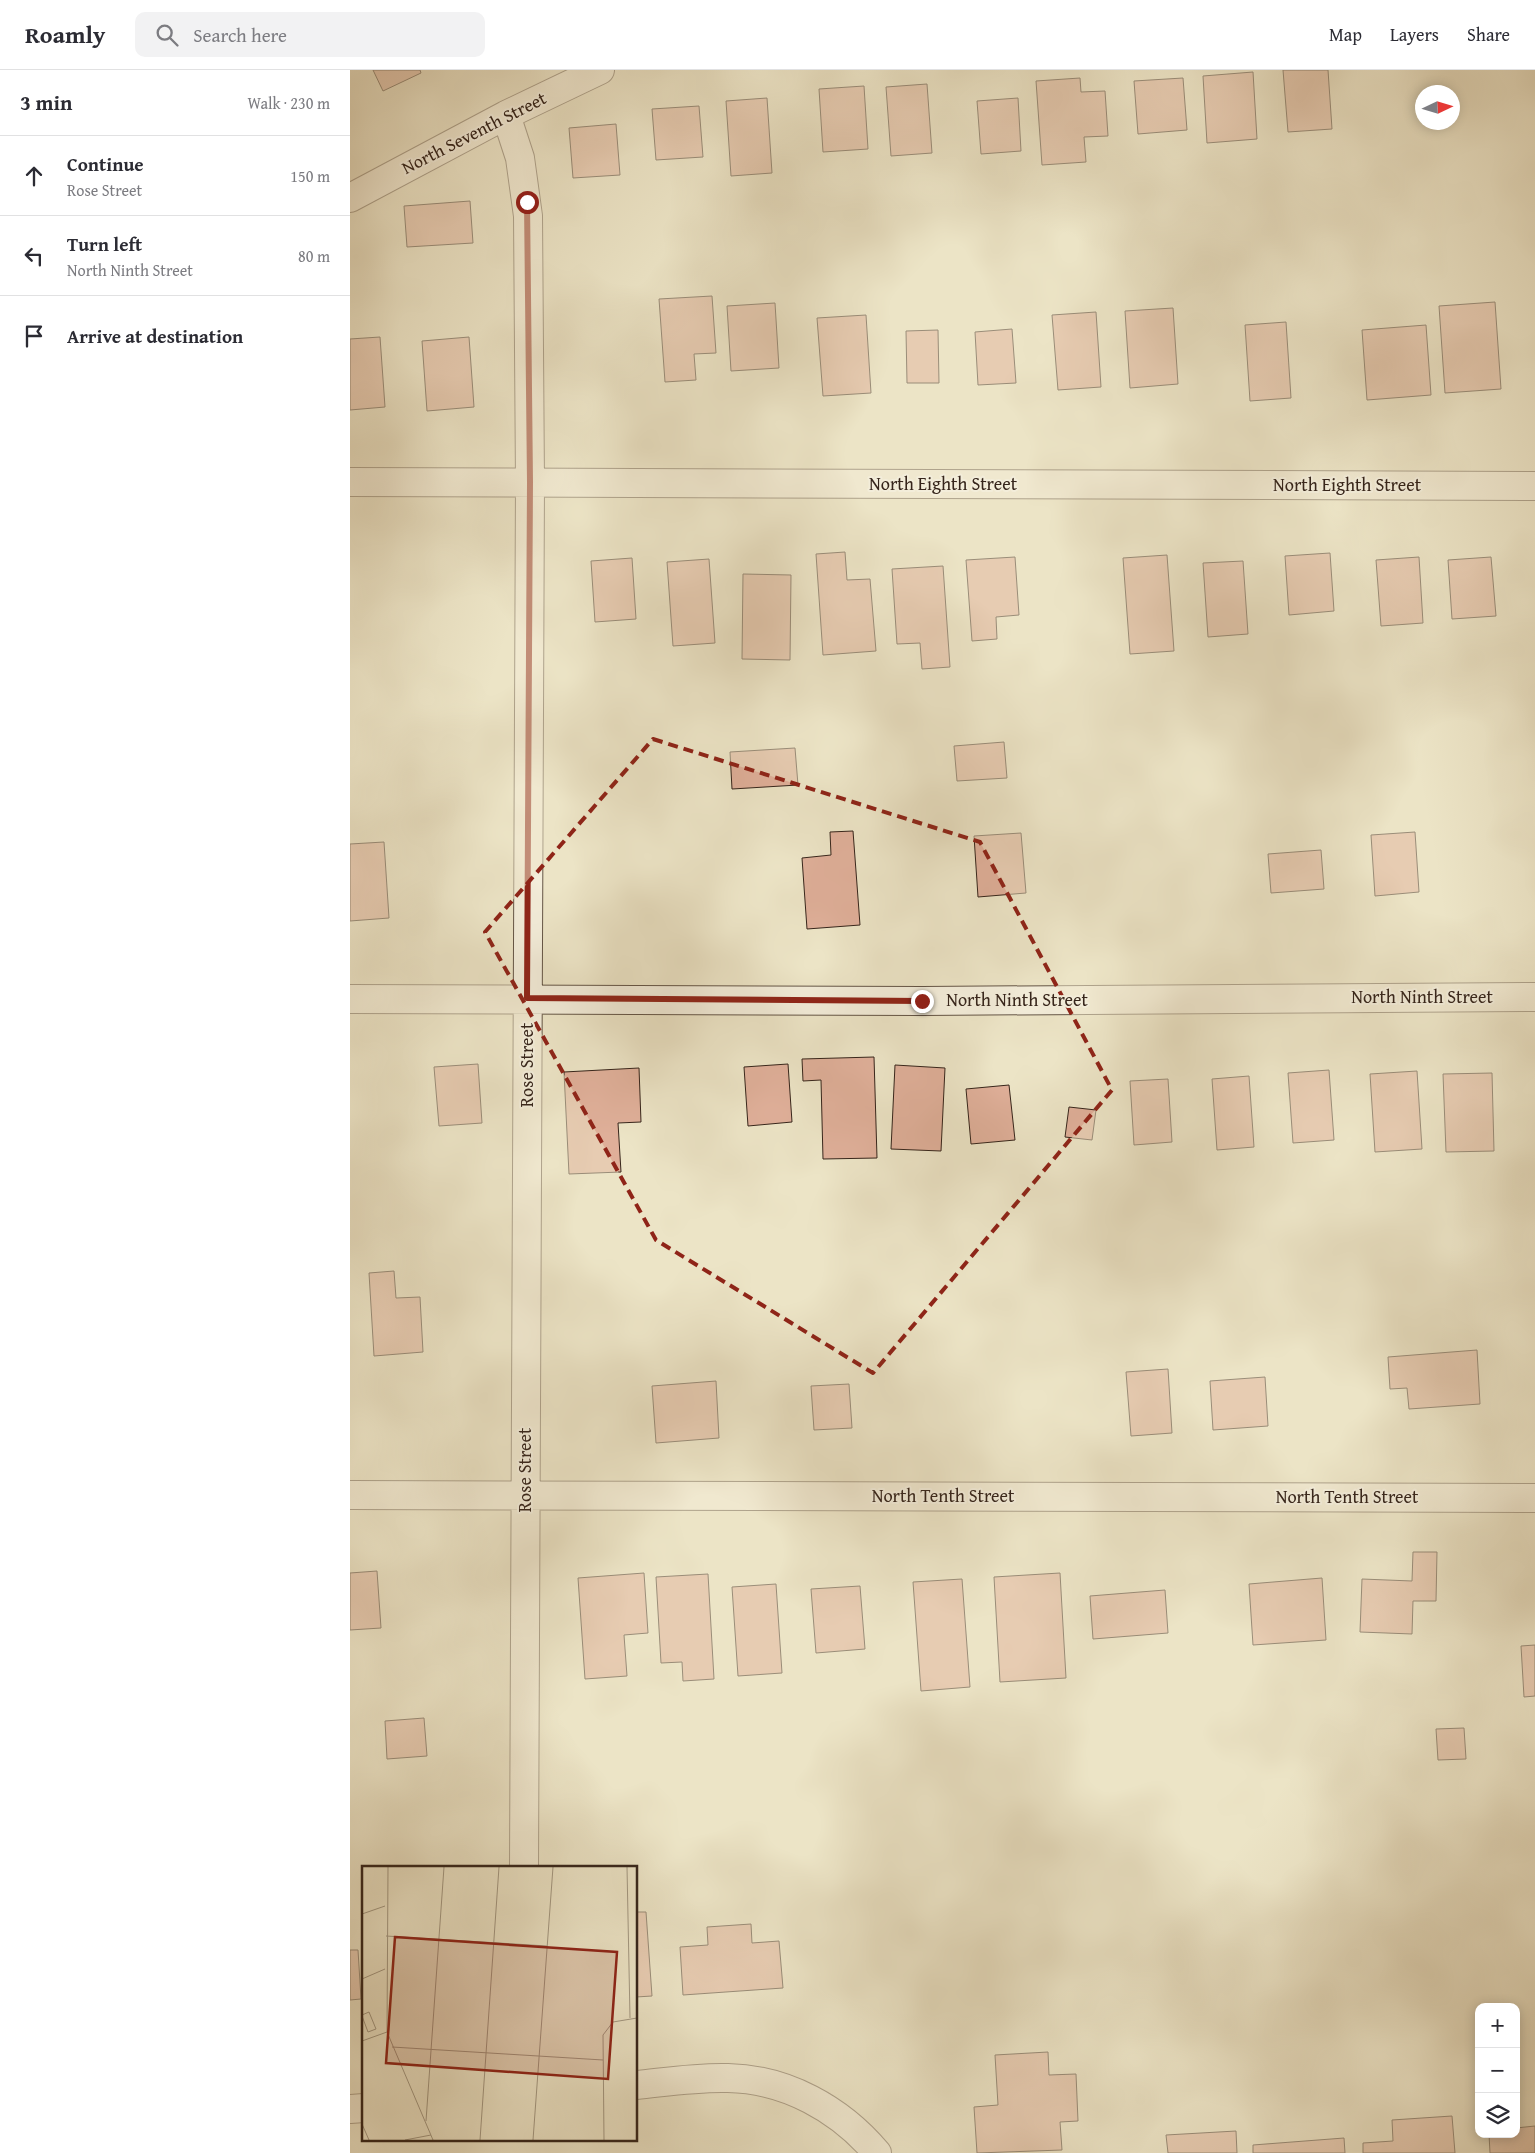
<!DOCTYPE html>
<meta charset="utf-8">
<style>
:root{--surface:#fff;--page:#f2f2f3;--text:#2b2b33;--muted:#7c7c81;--line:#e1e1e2}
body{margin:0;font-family:"Gentium Book Plus",serif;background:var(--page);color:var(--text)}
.controls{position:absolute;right:15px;bottom:15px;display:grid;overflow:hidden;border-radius:10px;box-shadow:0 2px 12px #0003}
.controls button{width:45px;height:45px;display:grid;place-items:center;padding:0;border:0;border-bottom:1px solid var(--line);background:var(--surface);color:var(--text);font:25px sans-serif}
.compass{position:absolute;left:1065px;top:15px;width:45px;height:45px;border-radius:50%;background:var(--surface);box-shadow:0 2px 12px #0003;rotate:86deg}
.stop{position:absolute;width:15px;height:15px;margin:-11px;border:4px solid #8f2418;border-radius:50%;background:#fff}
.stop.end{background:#8f2418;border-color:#fff;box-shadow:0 1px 5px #0008}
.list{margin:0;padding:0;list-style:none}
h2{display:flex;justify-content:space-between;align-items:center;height:65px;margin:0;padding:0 20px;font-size:21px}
h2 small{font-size:16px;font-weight:400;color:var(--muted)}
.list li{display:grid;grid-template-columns:32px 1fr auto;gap:15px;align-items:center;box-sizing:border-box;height:80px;padding:0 20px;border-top:1px solid var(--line)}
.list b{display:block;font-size:19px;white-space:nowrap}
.list p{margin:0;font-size:16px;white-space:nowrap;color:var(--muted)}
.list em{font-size:16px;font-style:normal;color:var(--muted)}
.icon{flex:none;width:28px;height:28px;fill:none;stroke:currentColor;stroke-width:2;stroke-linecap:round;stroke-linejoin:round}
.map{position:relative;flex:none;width:1185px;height:2083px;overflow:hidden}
header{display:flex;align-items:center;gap:30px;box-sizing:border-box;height:70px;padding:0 25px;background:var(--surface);border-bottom:1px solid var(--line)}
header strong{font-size:24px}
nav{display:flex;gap:28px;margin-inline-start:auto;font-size:18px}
.search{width:350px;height:45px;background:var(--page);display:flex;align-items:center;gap:12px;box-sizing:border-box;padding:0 18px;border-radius:10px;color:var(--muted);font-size:19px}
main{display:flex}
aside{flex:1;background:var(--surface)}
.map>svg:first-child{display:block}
.building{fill:#dfaf99;stroke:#36251b}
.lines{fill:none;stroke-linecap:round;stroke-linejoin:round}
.street-casing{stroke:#645546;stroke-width:30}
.street{stroke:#f3edda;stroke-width:28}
.route{stroke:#8f2418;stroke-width:6}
.marked{fill:none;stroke:#8f2418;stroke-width:4;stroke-dasharray:10 6;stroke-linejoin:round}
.labels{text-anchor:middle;stroke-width:4;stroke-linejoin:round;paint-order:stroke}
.street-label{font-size:18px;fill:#36251b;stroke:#f3edda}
.inset-road{fill:none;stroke:#a39882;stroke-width:1}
.view{fill:#8f2418;fill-opacity:0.15;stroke:#8f2418;stroke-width:2.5}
.inset-edge{fill:none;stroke:#36251b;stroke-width:2.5}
</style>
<header>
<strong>Roamly</strong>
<div class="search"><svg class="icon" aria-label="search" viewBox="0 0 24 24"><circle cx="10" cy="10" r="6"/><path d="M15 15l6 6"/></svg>Search here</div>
<nav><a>Map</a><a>Layers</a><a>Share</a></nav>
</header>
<main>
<aside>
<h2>3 min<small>Walk · 230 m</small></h2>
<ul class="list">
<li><svg class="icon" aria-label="ahead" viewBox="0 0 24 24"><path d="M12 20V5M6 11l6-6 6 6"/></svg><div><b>Continue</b><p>Rose Street</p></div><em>150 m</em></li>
<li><svg class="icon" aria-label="left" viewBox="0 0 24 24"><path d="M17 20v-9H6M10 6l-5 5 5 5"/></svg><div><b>Turn left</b><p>North Ninth Street</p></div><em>80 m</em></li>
<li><svg class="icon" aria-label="arrive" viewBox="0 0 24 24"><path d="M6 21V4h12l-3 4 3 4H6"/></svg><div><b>Arrive at destination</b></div></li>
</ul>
</aside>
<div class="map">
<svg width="1185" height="2083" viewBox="0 0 1185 2083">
<rect width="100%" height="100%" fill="#ece4c6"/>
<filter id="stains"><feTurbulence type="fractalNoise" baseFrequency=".004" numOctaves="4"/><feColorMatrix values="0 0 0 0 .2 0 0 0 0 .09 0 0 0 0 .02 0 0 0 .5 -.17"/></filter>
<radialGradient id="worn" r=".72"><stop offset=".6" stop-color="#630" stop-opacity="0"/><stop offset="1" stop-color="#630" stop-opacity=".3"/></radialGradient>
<path class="building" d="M23,0H70L71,3L33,21Z
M933,0H978L982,59L938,62Z
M903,2L907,69L857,73L853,6Z
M730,8L731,22L755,21L758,66L734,67L736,92L692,95L686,11Z
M833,8L837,60L788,64L784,11Z
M577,14L582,83L541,86L536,17Z
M514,16L518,79L473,82L469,19Z
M417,28L422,103L381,106L376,31Z
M668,28L671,81L631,84L627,31Z
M349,36L353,87L306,90L302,39Z
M266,54L270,105L223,108L219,58Z
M120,131L123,173L57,177L54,136Z
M362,226L366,283L344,284L346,310L315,312L309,229Z
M1145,232L1151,319L1095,323L1089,236Z
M425,233L429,298L381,301L377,236Z
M823,238L828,314L780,318L775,241Z
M746,242L751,317L708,320L702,245Z
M516,245L521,323L473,326L467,248Z
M936,252L941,328L900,331L895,255Z
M1076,255L1081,325L1017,330L1012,260Z
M662,259L666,313L628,315L625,262Z
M588,260L589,313H557L556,261Z
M30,267L35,337L0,340V269Z
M119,267L124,337L77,341L72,271Z
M495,482L497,510L520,509L526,581L473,585L466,484Z
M980,483L984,541L939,545L935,486Z
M817,485L824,581L780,584L773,488Z
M665,487L669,545L646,547L647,569L622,571L616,490Z
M1069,487L1073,553L1031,556L1026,490Z
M1141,487L1146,546L1102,549L1098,490Z
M282,488L286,549L245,552L241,491Z
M359,489L365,573L323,576L317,492Z
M893,491L898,564L858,567L853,493Z
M593,496L600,597L572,599L570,573L547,574L542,499Z
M393,504L441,505L440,590L392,589Z
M654,672L657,708L607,711L604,676Z
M445,678L448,715L382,719L380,682Z
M503,761L510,855L457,859L452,788L481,785L480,762Z
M1065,762L1069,822L1025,826L1021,765Z
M671,763L676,823L628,827L624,766Z
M34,772L39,848L0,851V774Z
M971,780L974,819L921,823L918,784Z
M524,987L527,1088L473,1089L471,1010L453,1011L452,989Z
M128,994L132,1053L89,1056L84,997Z
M438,994L442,1052L398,1056L394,997Z
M545,995L595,998L591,1081L541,1079Z
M289,998L291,1052L268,1053L271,1102L219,1104L214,1002Z
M979,1000L984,1070L943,1073L938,1003Z
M1067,1001L1072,1079L1025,1082L1020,1004Z
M1142,1003L1144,1081L1096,1082L1093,1004Z
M899,1006L904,1077L867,1080L862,1009Z
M818,1009L822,1072L784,1075L780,1011Z
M659,1015L665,1070L621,1074L616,1019Z
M719,1037L746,1040L742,1070L715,1067Z
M44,1201L46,1228L70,1227L73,1282L24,1286L19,1203Z
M1127,1280L1130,1334L1059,1339L1057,1318L1040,1319L1038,1287Z
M818,1299L822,1363L781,1366L776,1302Z
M915,1307L918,1356L863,1360L860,1311Z
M366,1311L369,1368L306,1373L302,1316Z
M499,1314L502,1358L464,1360L461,1316Z
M1063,1482H1087L1086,1531H1063L1062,1564L1010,1562L1012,1509L1062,1511Z
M27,1501L31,1558L0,1560V1503Z
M294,1503L298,1563L274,1565L277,1606L235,1609L228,1508Z
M710,1503L716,1608L650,1612L644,1507Z
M358,1504L364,1609L333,1611L332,1592L311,1593L306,1507Z
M972,1508L976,1570L903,1575L899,1514Z
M612,1509L620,1617L571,1621L563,1512Z
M426,1514L432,1603L388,1606L382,1517Z
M510,1516L515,1579L466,1583L461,1519Z
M815,1520L818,1563L743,1569L740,1526Z
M1185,1575V1626L1174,1627L1171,1576Z
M74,1648L77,1686L37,1689L35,1651Z
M1114,1658L1116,1689L1088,1690L1086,1659Z
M286,1842H296L302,1926L286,1927Z
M401,1854L402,1873L429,1871L433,1918L333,1925L330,1877L358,1875L357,1857Z
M0,1880H8L11,1929L0,1930Z
M698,1982L699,2005L726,2004L728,2051L710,2052L712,2080L627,2083L624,2037L648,2035L645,1985Z
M1102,2046L1105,2083H1013V2073L1043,2071L1042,2050Z
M1185,2056V2083H1140L1139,2064H1166V2058Z
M886,2061L887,2083H818L816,2065Z
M994,2068L995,2083H903V2075Z"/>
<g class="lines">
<defs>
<path id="street" d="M156,45L170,88L178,146L180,412L174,1797
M0,128L156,45L250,0
M0,412L1185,416
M0,929L572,931L1185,927
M0,1425L1185,1428
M286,2015C316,2012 347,2007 378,2008C436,2009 490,2039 527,2083
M0,2039L14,2038"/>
</defs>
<use href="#street" class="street-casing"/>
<use href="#street" class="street"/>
</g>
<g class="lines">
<path class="route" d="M177,132L180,412L177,928L572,931"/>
</g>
<path d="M0 0H1185V2083H0ZM303,669L630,772L762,1020L523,1303L306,1170L135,862Z" fill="#ece4c6" fill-opacity=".55" fill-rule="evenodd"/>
<path class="marked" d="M303,669L630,772L762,1020L523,1303L306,1170L135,862Z"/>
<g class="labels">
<g class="street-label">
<text transform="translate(124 63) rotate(-27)" y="6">North Seventh Street</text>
<text x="593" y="420">North Eighth Street</text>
<text x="997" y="421">North Eighth Street</text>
<text x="1072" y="933">North Ninth Street</text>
<text x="667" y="936">North Ninth Street</text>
<text transform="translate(177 995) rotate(-90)" y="6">Rose Street</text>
<text transform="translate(175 1400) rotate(-90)" y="6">Rose Street</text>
<text x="593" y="1432">North Tenth Street</text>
<text x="997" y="1433">North Tenth Street</text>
</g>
</g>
<g transform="translate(12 1796)">
<rect width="275" height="275" fill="#ece4c6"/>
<path class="inset-road" d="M26,1L25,166L71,274M265,1L268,152M0,48L23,40M24,70L185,80M0,113L23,103M0,149L7,146L14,163L6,166L0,150M0,175L25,166M30,181L241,194M64,255L82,1M0,258L7,274M43,274L69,269M118,274L137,1M171,274L191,1M242,274L241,169L251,156L275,152"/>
<path class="view" d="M33,71L255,86L246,213L24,197Z"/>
<rect width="275" height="275" class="inset-edge"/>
</g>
<rect width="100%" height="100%" filter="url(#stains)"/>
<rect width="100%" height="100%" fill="url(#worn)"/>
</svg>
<div class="controls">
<button>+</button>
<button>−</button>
<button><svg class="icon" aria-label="layers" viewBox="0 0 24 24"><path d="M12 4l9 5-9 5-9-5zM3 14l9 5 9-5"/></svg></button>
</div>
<svg class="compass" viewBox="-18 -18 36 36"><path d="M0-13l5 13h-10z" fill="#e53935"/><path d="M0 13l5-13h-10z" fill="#7c7c81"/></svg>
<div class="stop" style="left:177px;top:132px"></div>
<div class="stop end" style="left:572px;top:931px"></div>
</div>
</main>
